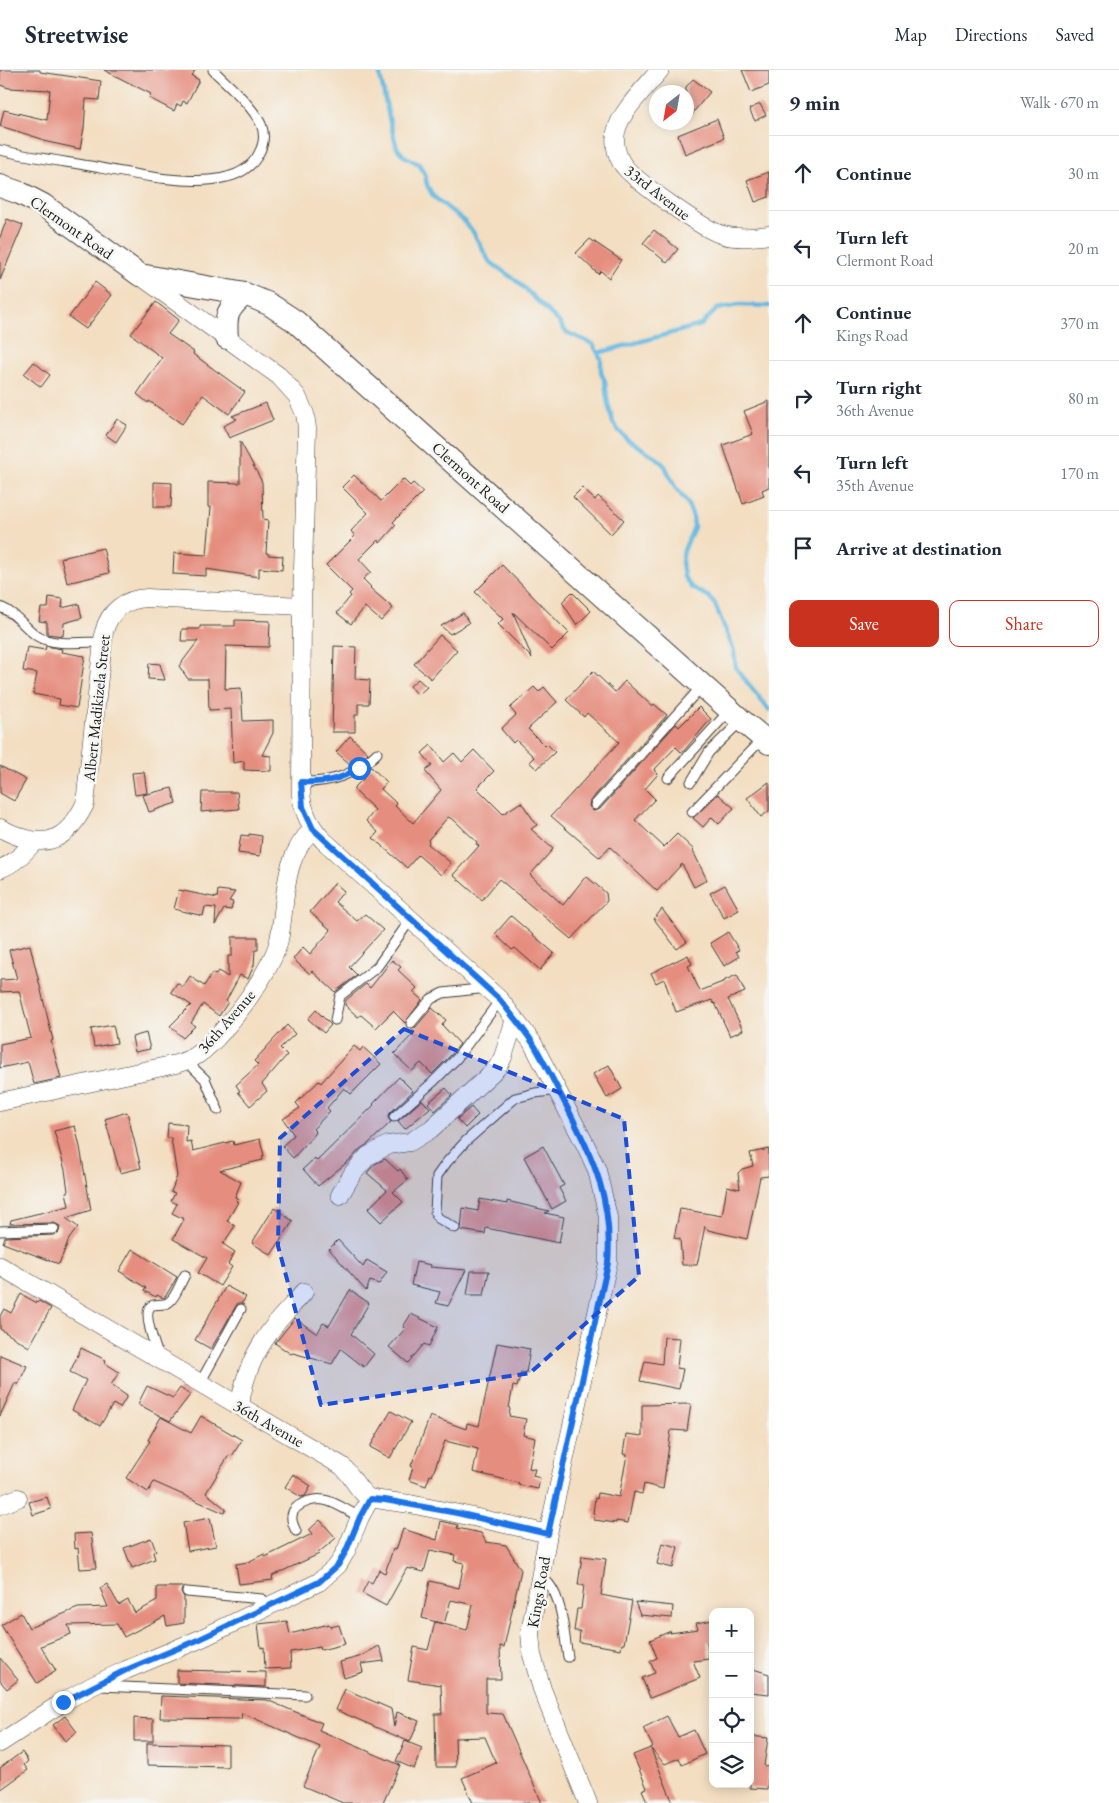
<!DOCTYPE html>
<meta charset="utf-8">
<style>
:root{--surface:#fff;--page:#f2f2f3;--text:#1f2937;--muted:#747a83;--line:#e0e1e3;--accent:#c8321e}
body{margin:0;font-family:"EB Garamond",serif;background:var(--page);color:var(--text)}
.controls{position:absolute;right:15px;bottom:15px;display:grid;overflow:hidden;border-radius:10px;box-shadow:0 2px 12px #0003}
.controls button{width:45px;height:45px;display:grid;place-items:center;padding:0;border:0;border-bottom:1px solid var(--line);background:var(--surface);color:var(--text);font:25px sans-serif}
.compass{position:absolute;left:649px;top:15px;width:45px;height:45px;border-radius:50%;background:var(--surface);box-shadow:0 2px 12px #0003;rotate:211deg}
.stop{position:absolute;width:15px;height:15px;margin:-11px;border:4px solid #1a73e8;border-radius:50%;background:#fff}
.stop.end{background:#1a73e8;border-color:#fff;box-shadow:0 1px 5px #0008}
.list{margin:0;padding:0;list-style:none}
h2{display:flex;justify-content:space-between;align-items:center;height:65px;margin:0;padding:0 20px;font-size:21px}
h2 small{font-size:16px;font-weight:400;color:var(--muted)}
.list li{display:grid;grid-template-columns:32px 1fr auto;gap:15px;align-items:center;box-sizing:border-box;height:75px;padding:0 20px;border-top:1px solid var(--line)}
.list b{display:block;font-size:19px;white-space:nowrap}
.list p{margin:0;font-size:16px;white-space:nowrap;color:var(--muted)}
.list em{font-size:16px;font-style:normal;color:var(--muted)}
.actions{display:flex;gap:10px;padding:15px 20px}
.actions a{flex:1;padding:11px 0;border:1px solid var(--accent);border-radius:10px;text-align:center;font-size:18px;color:var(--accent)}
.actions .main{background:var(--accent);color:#fff}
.icon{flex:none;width:28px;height:28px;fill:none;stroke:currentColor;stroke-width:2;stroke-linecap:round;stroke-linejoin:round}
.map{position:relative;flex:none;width:769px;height:1733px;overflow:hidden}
header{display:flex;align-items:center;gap:30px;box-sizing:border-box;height:70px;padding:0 25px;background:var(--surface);border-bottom:1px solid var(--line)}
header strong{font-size:24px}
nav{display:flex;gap:28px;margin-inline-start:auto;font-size:18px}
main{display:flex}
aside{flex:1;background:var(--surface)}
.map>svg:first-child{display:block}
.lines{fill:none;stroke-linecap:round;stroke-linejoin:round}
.stream{stroke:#62b8df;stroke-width:4.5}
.building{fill:#e58e7f}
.service-casing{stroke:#3c3935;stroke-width:11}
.minor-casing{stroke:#3c3935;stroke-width:19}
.tertiary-casing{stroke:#3c3935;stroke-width:24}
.service{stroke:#fff;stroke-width:9}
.minor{stroke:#fff;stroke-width:18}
.tertiary{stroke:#fff;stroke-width:22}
.route{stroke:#1a73e8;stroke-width:6}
.marked{fill:#1d4ed8;fill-opacity:0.2;stroke:#1d4ed8;stroke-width:4;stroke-dasharray:10 6;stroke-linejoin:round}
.labels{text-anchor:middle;stroke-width:5;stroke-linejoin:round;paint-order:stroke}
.street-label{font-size:16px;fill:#1c1c1c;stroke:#f6f6f2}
</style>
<header>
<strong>Streetwise</strong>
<nav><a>Map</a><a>Directions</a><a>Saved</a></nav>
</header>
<main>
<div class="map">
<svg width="769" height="1733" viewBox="0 0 769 1733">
<rect width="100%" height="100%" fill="#f6f6f2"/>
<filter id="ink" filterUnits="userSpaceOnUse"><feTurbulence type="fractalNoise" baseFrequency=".02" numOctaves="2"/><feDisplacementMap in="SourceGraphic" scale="10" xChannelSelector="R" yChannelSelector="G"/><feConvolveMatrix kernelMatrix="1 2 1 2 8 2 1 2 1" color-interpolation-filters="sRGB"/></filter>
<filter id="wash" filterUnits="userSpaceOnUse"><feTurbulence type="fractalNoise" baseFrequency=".0096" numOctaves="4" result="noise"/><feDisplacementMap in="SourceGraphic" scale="20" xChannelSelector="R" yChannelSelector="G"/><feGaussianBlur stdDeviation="1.12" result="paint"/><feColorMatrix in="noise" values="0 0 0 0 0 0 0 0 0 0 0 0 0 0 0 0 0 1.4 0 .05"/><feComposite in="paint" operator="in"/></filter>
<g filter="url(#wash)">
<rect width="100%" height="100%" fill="#f3dec1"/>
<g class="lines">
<path class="stream" d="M379,0L389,48L397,78L404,86L419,94L425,104L427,115L433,126L464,151L473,162L489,191L518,212L559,252L566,262L593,274L601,289V303L605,311L607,329L613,353L619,361L627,369L657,388L665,396L675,417L687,432L693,447L694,457L684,480L682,492L684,507L691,517L709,527L714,532L734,581L736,598L769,640
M598,283L701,255L717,239L739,235L769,236"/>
</g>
<g id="blocks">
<path class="building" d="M0,0H40V2L101,11L99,30L86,29L84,58L80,79L43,71L42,69L0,56L4,40L47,50L50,20L9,18L0,15Z
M104,0H195L192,6L199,10L187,33L183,31L181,36L177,34L174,41L149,28L151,24Z
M742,0H769V15L751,22Z
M693,9L710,22L686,51V17Z
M760,34L766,45L755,51L749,39Z
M717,49L724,68L685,84L678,65Z
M769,102V127L755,132L747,110Z
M7,149L23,155L0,210V167Z
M654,160L678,179L667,193L643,173Z
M590,169L621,190L609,208L601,201L598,204L576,183Z
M95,212L112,225L86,259L69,247Z
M156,232L179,250L168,264L194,282L193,284L245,322L229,344L203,325L182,354L149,331L148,333L137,324L162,288L131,264Z
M34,292L50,305L41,317L24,304Z
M769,331V417L762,420L764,426L743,434L723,375L753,364L744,341Z
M266,333L273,350L229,368L223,356L237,349L232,346Z
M117,349L127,355L116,372L106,365Z
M240,371L262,412L263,449L268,450L266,483H268V485L283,486L282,500L259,498V507L206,499V506L173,504L174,483L207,485L211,437H208V412L240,413Z
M354,405L381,431L403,409L410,416L413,413L423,422L393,452L396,455L380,473L378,470L359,489L371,502L363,509L371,517L370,518L393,538L381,551L365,537L351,554L337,543L351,526L349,524L352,521L326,495L355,466L351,461L368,443L342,417Z
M154,412L172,413L171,437H154Z
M582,418L595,430L598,426L624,450L611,464L573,427Z
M103,478L109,503L67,513L61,488Z
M502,495L569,563L552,580L513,542L532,588L498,554L503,549L475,522Z
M572,522L591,541L577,555L562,532Z
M49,527L63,529L62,538L79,534L82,548L64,553L63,566L47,564V552L39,551L41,538H48Z
M463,543L469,553L450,564L441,556Z
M235,550L270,551L269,577L226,576L225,619L241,618L243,651L273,650V663L262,685L271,686V701L244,700V691L233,693L231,639L209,640L208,609H188L179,596L198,571H181L182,559H200V556H235Z
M440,565L457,580L431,609L414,594Z
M46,576L62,579L61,582L85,586L77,638L59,635L60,629L33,624L37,603L23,601L27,577L45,580Z
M334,576L356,577L355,609L370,610L369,634H358V645H355V662H332Z
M149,593L160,594L165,610L148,609Z
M593,601L615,622L625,611L652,636L654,634L667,645L590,731L589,736L593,741L600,739L676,654L679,657L699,637L711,649L682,683L676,677L654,700L658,704L645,719L655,729L635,750L664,777L677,764L694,780L693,781L707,810L694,817L682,794L657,821L610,777L600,788L551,746L619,672L587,643L584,647L566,630Z
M418,609L427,617L418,625L410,616Z
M534,617L539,622L544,617L557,632L528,659L545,676L547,674L555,682L537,699L529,692L534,687L516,670L513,673L501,659L516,645L510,638Z
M350,666L368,683L351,695L336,682Z
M431,675L444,692L454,683L462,692L474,680L494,701L477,718L503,744L521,732L537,755L531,759L553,779L530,805L563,835L586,806L606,823L607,831L571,869L499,809L482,830L453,805L479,776L476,774L477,772L454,750L448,747L428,770L429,772L428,774L451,793L441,805L418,785L407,798L373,768L378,762L366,751L375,740L353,719L364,708L360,704L371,697L387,712L381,719L397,734L395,736L413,753L441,720L425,701L432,696L422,683Z
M0,696L26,710L14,731L0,723Z
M144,702L147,723L135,725L132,703Z
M769,712V741L761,747L747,728Z
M172,718L176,733L149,742L143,725Z
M202,722H237L239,739L201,742Z
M718,724L734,738L719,754L712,747L703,757L693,748Z
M249,764L262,766L260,786L238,783L241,765L249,766Z
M335,813L344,821L335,832L357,851L365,844L383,860L349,897L357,905L335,922L312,901L310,904L293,889L303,877L310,884L331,860L310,842Z
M725,815L739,840L724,848L710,823Z
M179,820L217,828L218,820L235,822L229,831L233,832L231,840L224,839L215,855L216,838L205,837L203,846L174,839Z
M662,839L687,872L677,879L654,849Z
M511,846L554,883L540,900L515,878L512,880L495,864Z
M728,862L739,880L736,881L739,887L724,896L710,873Z
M232,867H258V880H255L254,895L248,909L240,905L226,931L228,932L219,946L203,934L191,953L195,956L183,968L170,956L191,935L171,922L177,913L183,917L190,906L204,916L212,903L215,905L218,901L228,907V886H232Z
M30,875L53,970L51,971L61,1008L34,1014L28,992L0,998V974L31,968L19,921L0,922V910L17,909L9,880Z
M688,885L692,894L688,896L700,921L725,911V910L737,905L745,922L728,929L743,960L730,966L715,933L714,934L712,930L676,942L664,909L656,913L651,903Z
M392,890L401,897L398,900L417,918L413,922L422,930L405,953L393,941L376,958L361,945L358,947L345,935L346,930L366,914L370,918Z
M432,938L446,950L442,955L460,974L452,984L432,1004L421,993L412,1001L394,984L415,962L411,959L416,957Z
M316,940L331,955L324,963L308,949Z
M113,955L117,973L94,977L91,959Z
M287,955L295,964L280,978L287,985L262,1014L267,1021L250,1036L238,1022L240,1021L236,1015L258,995L254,991Z
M146,963L150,979L135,982L132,967Z
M354,976L360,981L363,977L381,994L351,1024L344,1018L327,1038L330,1041L313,1059L316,1062L315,1064L293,1088L282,1076L294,1065L283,1049L300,1038L296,1033L319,1011L321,1013Z
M609,995L622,1019L607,1028L593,1004Z
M399,1007L413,1021L390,1043L388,1048L391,1052L368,1074L360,1079L351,1089L318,1116L303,1099L315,1088L317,1091L374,1035L373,1034Z
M446,1018L452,1025L435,1041L428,1033Z
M422,1030L430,1038L405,1059L398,1051Z
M471,1037L478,1045L465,1058L457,1049Z
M127,1042L141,1098L120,1103L105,1049Z
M168,1053L187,1055L186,1072L191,1071L193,1081L233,1071L234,1075L260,1069L264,1086H262L263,1090L220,1100L241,1112L235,1127L238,1129L236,1131L238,1132L227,1151L235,1156L223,1174L235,1182L228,1194L232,1197L220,1216L198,1203L207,1188L173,1169L184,1149L172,1143L177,1134L171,1131L175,1123L171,1122L177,1106L171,1068H167Z
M75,1056L80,1077L91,1140L66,1148L78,1157L69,1169L59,1194L3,1173L5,1167L54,1165L59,1162L60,1156L54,1153L10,1154L11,1150L69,1136L66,1122L68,1121L65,1100L54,1061Z
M543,1076L564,1115L559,1118L566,1131L552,1139L524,1087Z
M769,1079V1106L760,1107L747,1169L708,1160L705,1156L697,1195H682L680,1169L674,1168L680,1139L722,1146L727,1116L740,1119L738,1103L742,1099L753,1096L750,1083Z
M385,1089L398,1101L400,1099L408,1110L393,1122L403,1132L381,1152L368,1139L387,1120L367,1103L375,1094Z
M480,1129L507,1134V1131L549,1141L545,1143L564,1147L559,1173L486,1158L485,1164L461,1160L463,1138L478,1141Z
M274,1138L293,1151L271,1185L252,1173Z
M338,1170L363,1197L367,1190L387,1202L379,1214L370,1211L366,1221L329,1179Z
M132,1179L177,1207L165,1227L163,1228L157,1225L156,1227L144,1221L146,1218L119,1201Z
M416,1192L431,1195L430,1197L466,1200L448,1236L436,1233L440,1222L411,1215Z
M471,1201H489L484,1225H467Z
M226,1216L246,1227L242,1233H238L236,1236L211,1279L195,1270Z
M350,1220L369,1233L351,1264L374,1284L364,1297L341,1279L332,1294L293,1283L291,1284L275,1273L295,1248L317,1264L323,1253L329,1256Z
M21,1224L37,1233L39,1231L51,1238L29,1277L0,1259V1246L4,1239L11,1243Z
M411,1244L438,1257L429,1276L424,1274L408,1293L389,1277L405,1259L403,1257Z
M664,1267L680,1268L677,1298L683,1299L679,1319L640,1311L645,1291L662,1294Z
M497,1273L530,1279L526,1303L521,1302L517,1317L513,1316L509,1338L510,1339L509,1346L526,1349L523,1365L535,1368L529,1398L535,1399L533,1406L540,1408L538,1419L518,1415L519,1413L473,1402L478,1379L445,1371L432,1406L430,1405L426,1416L409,1410L413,1397L411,1396L430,1346L466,1359L467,1353L479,1356Z
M81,1278L106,1290L105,1293L119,1302L111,1315L127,1326L120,1338L113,1334L100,1356L72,1340L86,1310L70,1302Z
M0,1285L27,1296L18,1315L15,1313L0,1346Z
M147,1316L173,1328L180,1318L190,1325L170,1351L138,1334Z
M691,1334L687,1361L671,1360L663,1419L644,1414L642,1424L634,1422L628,1453L616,1451V1453L594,1450L595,1443H593L595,1428L597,1429L598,1423L619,1427L627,1385L623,1384L626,1364L642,1366V1335Z
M391,1341L411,1352L390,1388L370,1377Z
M201,1346L242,1370L232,1386L229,1385L226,1390L206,1423L226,1439L224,1443L154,1412L148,1422L126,1408L150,1371L148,1370L161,1347L191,1363Z
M293,1404L311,1416L305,1426L301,1427L285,1417Z
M47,1427L51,1439L33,1445L29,1432Z
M210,1448L216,1476L188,1481L183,1453Z
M320,1450L336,1468L318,1483L319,1484L272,1506L273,1510L239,1514L236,1494L248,1492L264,1484L265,1487L312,1464L309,1460Z
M441,1451L458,1455L457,1458L481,1463L486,1472L506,1475L521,1500L504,1577L500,1576L501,1609H486V1643L503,1644L542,1733H473L462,1708L496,1693L485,1667L455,1668L456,1697H436L435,1644H442L441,1615L408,1610L414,1577L428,1580L435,1552L467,1560L473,1535L451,1530L444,1554L422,1548L430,1511L459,1518L464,1493L454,1491L455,1485L430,1480L424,1502L407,1498L386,1536L362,1523L368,1511L372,1513L379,1500L385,1503L393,1479L396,1480L403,1459L437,1470Z
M91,1463L96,1498L80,1499L78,1478L75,1479L74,1464Z
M151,1468L156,1481L153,1482L155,1489L132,1498L124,1478Z
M662,1473L678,1477L673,1498L657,1494Z
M582,1486L606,1489L601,1525L632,1531L624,1574H622L621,1579L579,1572L580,1561H574L577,1539H581L584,1515H578Z
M107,1514L119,1535L128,1530L135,1543L157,1531V1517H183L181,1522L184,1527V1553L167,1556L165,1546L124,1567L117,1554L68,1555L71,1564L41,1576L56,1601L37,1613L1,1555L21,1543L29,1558L78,1538L108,1537L100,1518Z
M635,1532L673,1536L672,1548L640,1545Z
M713,1550V1572H707L709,1589L693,1591L700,1608L650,1628L642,1608L655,1603L650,1591L657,1588L650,1570L671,1561L670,1563L698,1559L696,1553Z
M287,1551L290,1564L329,1554L330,1557L339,1555L345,1574L321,1580L320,1577L290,1582L291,1598L265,1599L264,1577L261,1578L258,1554Z
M379,1576L382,1583L384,1591L361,1594L363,1602L344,1608L340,1592L359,1587Z
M0,1588L18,1610L7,1619L0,1611Z
M750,1598L769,1604V1624L750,1622Z
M177,1600L266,1602V1617L177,1613Z
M345,1619L391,1639L394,1657L397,1642L419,1651L410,1672L336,1640Z
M161,1626L267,1630L322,1653L319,1660L400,1695L383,1733H343L303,1716L320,1677L242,1643L241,1649L160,1648Z
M65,1646L77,1662L65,1671L53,1655Z
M667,1646L678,1667L694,1660L705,1684L682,1695L679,1688L665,1694L651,1679L673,1733H648L642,1720L647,1718L633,1685L653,1677L643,1658Z
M134,1648L153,1649V1671H134Z
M750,1666L768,1668L764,1696L769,1697L767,1719L750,1718Z
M405,1671L422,1678L414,1699L396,1691Z
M147,1673L228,1675V1697L147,1695Z
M22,1682L28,1691L24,1695L28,1700L0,1720V1698Z"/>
</g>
</g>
<g filter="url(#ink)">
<use href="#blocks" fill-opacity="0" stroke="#3c3935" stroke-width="1"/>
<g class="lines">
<defs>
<path id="service" d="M0,80C30,87 60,91 90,96C127,103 191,117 227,107C240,104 253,96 259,83C264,74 265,64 261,54C250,33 229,16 213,0
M0,537C16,543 23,556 37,566C52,576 84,572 103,572
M668,708L730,640
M301,712C331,713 355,705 377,683
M691,712L709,682L741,651
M595,735L702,616
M692,742L762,669
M335,950L340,926L377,897L411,849
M411,953L431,929L443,923L487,918
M186,991L205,1009L218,1040
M394,1047L433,1012L457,988L500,930
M455,1158L438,1148L435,1142L437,1106L447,1092L466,1071L515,1028L535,1023L558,1020
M0,1161L54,1159
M159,1288C156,1279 143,1245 150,1237C154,1232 163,1237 169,1232C176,1227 180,1213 185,1205
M200,1313L241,1239
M296,1461C294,1457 291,1451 292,1446C293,1434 313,1428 324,1430C336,1432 349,1442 360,1447
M540,1507C543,1509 547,1511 549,1514C563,1531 564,1566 568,1587
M187,1522L262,1529L270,1535
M100,1616L305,1625"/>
<path id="minor" d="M660,0C647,16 620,42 616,62C614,73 616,83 621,92C631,109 704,160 723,165C738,169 754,167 769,165
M142,207L279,306L297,326L305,344L307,358L302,536L301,725C304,744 310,756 323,770L500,930L532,972L586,1076L597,1100L608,1147V1193L548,1464L530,1563L532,1585L542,1619L588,1733
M0,758C40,779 64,777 85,734L104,562C109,541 125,529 147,528L302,536
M0,799C15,793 23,784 34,772
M0,1032L176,994C182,992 189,990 194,987C220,972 273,900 279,870C287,832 281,788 313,759
M340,1125L353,1103L368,1086L388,1075L410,1072L431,1059L497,998L503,987L515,949
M0,1196L342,1396C352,1405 357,1420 369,1428C371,1429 404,1433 410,1434C456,1443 502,1453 548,1464
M240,1336C244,1302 257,1277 278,1251C286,1241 296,1232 304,1222
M0,1435L18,1428
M0,1673L63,1632L92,1616L126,1600L200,1569L319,1512L338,1495L346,1481L360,1447L370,1429"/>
<path id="tertiary" d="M0,116L20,123L43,135L140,205L245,224L269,234L295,251L741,650L769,673
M227,268C225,245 227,239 245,224"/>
</defs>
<use href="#service" class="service-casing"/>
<use href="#minor" class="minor-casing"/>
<use href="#tertiary" class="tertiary-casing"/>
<use href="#service" class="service"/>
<use href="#minor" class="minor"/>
<use href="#tertiary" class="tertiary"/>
</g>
</g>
<g class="lines" filter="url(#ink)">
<path class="route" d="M63,1632L126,1600L200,1569L319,1512L338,1495L346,1481L360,1447L370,1429L385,1430L457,1443L548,1464L608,1193C613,1130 594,1091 567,1037C556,1016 545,993 533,973C523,958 511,944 500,930L313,759L303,737L301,712C323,713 340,710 359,698"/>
</g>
<path class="marked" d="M404,959L624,1049L639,1206L530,1303L321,1335L278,1176L280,1068Z"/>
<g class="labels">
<g class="street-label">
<text transform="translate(658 122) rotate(38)" y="6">33rd Avenue</text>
<text transform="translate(72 157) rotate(35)" y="6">Clermont Road</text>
<text transform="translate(471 407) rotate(42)" y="6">Clermont Road</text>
<text transform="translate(96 638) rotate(-84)" y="6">Albert Madikizela Street</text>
<text transform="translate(226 951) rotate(-49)" y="6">36th Avenue</text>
<text transform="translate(269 1353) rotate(30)" y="6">36th Avenue</text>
<text transform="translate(538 1522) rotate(-80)" y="6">Kings Road</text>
</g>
</g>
</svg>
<div class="controls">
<button>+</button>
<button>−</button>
<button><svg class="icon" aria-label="locate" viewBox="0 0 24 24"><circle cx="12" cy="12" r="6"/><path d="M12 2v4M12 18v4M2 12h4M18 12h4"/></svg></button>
<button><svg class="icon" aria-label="layers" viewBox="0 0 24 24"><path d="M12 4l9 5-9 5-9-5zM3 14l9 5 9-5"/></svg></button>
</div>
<svg class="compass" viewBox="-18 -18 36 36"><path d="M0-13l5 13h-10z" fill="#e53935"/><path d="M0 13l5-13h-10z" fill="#747a83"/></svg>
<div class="stop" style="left:359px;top:698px"></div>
<div class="stop end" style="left:63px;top:1632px"></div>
</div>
<aside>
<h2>9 min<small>Walk · 670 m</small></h2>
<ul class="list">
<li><svg class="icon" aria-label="ahead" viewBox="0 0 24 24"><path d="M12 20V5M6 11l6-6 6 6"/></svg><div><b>Continue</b></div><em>30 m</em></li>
<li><svg class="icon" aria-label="left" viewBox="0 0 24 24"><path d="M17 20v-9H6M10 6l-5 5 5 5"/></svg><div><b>Turn left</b><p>Clermont Road</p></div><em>20 m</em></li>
<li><svg class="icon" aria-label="ahead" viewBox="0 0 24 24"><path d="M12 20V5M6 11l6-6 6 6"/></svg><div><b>Continue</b><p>Kings Road</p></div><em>370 m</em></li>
<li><svg class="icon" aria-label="right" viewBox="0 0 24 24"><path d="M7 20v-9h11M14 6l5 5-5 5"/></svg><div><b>Turn right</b><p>36th Avenue</p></div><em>80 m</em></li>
<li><svg class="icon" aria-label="left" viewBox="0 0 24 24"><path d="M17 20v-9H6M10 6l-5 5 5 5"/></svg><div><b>Turn left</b><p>35th Avenue</p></div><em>170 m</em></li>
<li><svg class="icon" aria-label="arrive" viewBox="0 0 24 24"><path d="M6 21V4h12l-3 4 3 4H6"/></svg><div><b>Arrive at destination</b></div></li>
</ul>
<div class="actions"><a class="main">Save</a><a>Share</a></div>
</aside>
</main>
